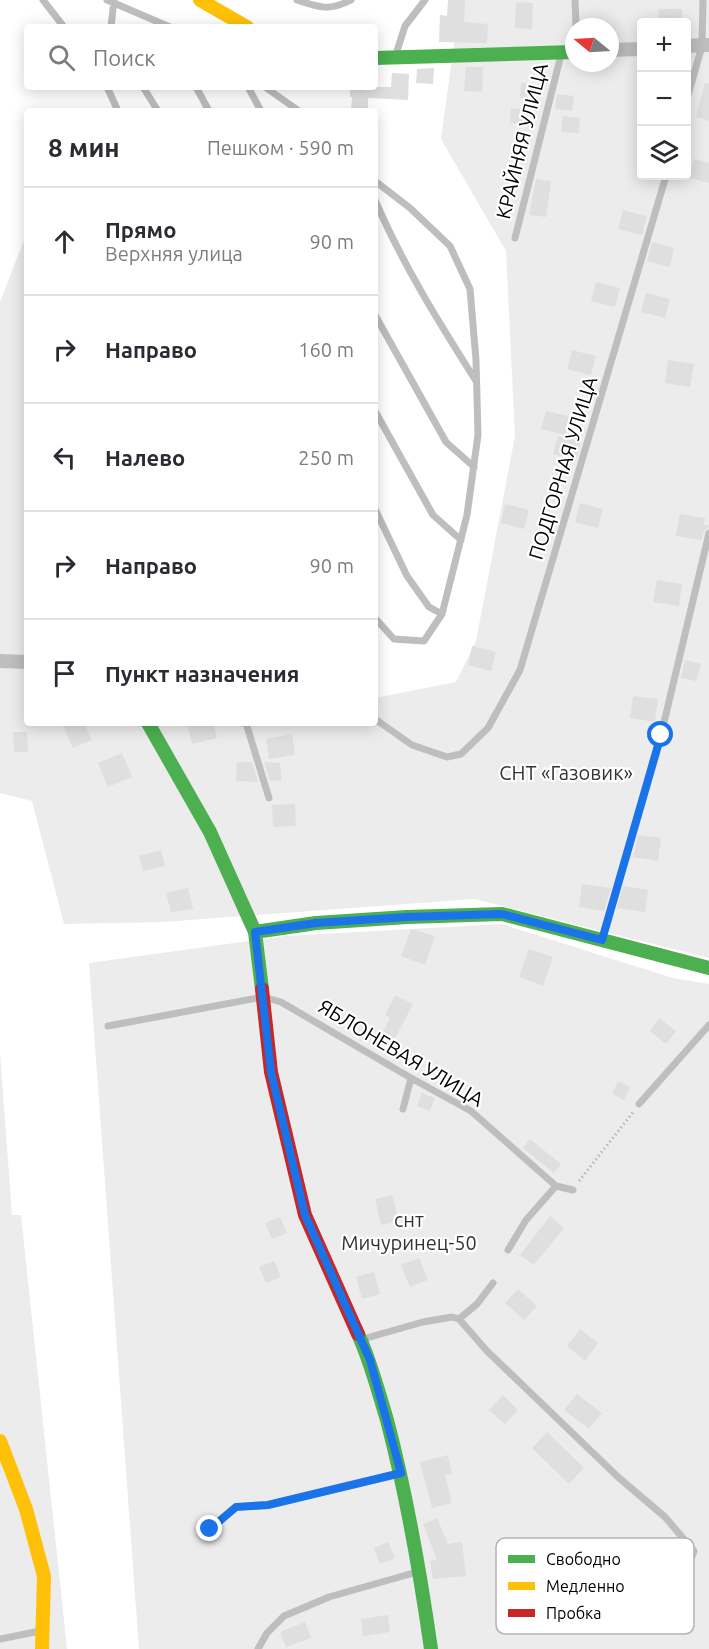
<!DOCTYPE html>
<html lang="ru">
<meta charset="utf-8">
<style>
:root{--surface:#fff;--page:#f2f2f3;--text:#2b2b33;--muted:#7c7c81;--line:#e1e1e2}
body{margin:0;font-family:Ubuntu,sans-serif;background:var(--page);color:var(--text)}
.controls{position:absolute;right:18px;top:18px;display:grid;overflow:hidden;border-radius:6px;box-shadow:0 3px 15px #0003}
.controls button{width:54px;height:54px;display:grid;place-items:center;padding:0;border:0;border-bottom:2px solid var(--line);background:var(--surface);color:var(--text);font:30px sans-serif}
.compass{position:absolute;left:565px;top:18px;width:54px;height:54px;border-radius:50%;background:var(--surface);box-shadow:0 3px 15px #0003;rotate:288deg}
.stop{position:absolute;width:18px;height:18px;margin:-14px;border:4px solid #1a73e8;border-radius:50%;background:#fff}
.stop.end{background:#1a73e8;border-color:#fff;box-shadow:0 2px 6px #0008}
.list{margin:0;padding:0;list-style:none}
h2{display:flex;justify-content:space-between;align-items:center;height:78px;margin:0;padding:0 24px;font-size:26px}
h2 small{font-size:20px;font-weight:400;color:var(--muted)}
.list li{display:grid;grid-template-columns:39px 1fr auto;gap:18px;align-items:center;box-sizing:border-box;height:108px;padding:0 24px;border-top:2px solid var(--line)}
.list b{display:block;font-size:22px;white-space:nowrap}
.list p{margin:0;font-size:20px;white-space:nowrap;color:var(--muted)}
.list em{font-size:20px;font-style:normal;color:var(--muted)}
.icon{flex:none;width:33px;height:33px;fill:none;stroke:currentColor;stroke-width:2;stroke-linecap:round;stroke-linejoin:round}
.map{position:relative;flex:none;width:709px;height:1649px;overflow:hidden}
.search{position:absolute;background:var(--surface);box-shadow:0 3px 15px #0003;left:24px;top:24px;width:354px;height:66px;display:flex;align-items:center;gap:15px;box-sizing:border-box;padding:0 21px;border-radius:6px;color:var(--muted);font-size:22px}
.panel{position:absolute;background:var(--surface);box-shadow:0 3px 15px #0003;left:24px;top:108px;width:354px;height:618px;border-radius:6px}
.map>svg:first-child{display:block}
.green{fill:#ececec;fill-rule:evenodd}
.building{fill:#dfdfdf}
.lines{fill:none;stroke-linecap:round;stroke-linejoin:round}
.path{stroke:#b9b9b9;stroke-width:3;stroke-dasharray:1.5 3;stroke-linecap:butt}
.lane{stroke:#bebebe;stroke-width:7}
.street{stroke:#bebebe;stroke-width:14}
.fast{stroke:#4caf50;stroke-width:14}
.slow{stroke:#ffc107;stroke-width:14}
.jam{stroke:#c62828;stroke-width:14}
.route{stroke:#1a73e8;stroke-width:8}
.labels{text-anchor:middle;stroke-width:4.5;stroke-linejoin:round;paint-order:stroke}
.street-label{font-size:20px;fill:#000;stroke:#fff}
.park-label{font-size:20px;fill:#333;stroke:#fff}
.key{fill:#fff;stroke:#b2b2b2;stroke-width:1.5}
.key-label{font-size:16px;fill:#000}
</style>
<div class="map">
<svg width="709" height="1649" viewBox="0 0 709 1649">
<rect width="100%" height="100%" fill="#fff"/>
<path class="green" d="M460,0H709V958L474,899L163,922L64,924L32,801L0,793V302L24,240L27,239V723H375V698L456,682L476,641L515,436L506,251L441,139ZM642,22H686V176H642ZM574,27H610V63H574Z
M502,924L673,978L709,984V1649H139L89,963L285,936Z
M0,1053L12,1215H21L67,1649H0Z"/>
<path class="building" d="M448,0H465L464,22L488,24L487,43L439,42L440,15L447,16Z
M516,2L533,3L532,29L515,28Z
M659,9H682V22H658Z
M466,67H483L482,92L464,91Z
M434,68L433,84L416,83L417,69Z
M392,73L409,74L408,100L368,98V111H351L352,97H350V87H391Z
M521,83L539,85L537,100L520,98Z
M705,83H709V121L696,117Z
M557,94L574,96L572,111L555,109Z
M511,108L529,110L527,125L510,123Z
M563,116L580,118L579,133L561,132Z
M694,159L709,163V183L689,178Z
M536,179L551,181L546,217L529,215Z
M623,210L647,216L642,235L618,229Z
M652,242L674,248L670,267L647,261Z
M596,282L620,288L615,307L591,301Z
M646,293L670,299L665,318L641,312Z
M572,350L596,356L591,375L567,369Z
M668,360L694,364L690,387L665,383Z
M546,411L569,416L565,435L541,429Z
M558,436L581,441L576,460L553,454Z
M580,503L603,509L598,528L575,522Z
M505,504L529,510L524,529L501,523Z
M680,514L705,518L704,525H709V527L705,530L701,540L676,536Z
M657,580L682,584L679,606L653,602Z
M472,646L496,652L491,671L468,665Z
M685,660L701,664L696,681L681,678Z
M633,696L658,699L655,722L630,718Z
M62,723H84L92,740L73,748Z
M187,723H213L217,738L192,744Z
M13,732H27L28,752H14Z
M292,734L295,755L269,759L266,739Z
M122,753L132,777L108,787L98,763Z
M237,762H252L258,782L236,781Z
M264,762L280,763L282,780L270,781Z
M295,804L296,826L273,827L272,805Z
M638,835L661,838L658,861L633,857Z
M161,850L165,866L143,871L139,856Z
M582,884L611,888L604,911L579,907Z
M623,886L648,890L645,912L617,908Z
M188,888L193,909L171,912L166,893Z
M411,929L435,936L425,965L401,956Z
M529,949L553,957L543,986L519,977Z
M395,995L413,1004L390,1048L378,1042L390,1018L385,1015Z
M659,1018L676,1031L666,1044L650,1031Z
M618,1081L630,1087L624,1100L612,1094Z
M422,1093L435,1098L430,1111L417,1106Z
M530,1139L561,1164L554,1173L523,1148Z
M392,1195L399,1221L381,1225L375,1199Z
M550,1216L564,1228L534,1265L520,1255Z
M280,1217L287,1233L272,1239L265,1223Z
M419,1258L428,1280L410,1287L401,1265Z
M274,1261L281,1277L266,1283L259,1267Z
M374,1272L380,1294L362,1299L356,1277Z
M518,1289L537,1306L524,1320L505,1303Z
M580,1329L598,1343L585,1361L567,1346Z
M577,1394L602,1413L589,1429L564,1410Z
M503,1395L518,1410L505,1424L489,1410Z
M547,1432L584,1468L569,1484L532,1448Z
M448,1455L452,1474L445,1475L452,1503L432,1508L420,1462Z
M437,1518L448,1544L462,1542L466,1576L433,1579L430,1561L437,1560L423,1524Z
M388,1542L395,1558L380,1564L374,1548Z
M388,1615L390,1632L363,1636L361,1619Z
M305,1622L311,1638L286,1647L280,1632Z"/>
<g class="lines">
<path class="path" d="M579,1181L634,1111"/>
<path class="lane" d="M43,0L64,27
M107,0L170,27
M297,0C320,8 330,11 351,0
M575,0L576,27
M111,27L114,0
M396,54L405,26L425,0
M107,87L118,111
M143,87L158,111
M196,87L209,111
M248,87L261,111
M265,87L299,111
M686,102L702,46L703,0
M375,181L410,208L450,246L470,289L476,360L478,435L467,515L442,614L424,641L394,639L375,618
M375,200C403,265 438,321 476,381
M515,238L561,55
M375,315L446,442L474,467
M375,411L433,515L461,540
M375,509L407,576L429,607L442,614
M375,719L412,745L447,757L461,754L488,728L520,670L666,176
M246,723L269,798
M602,939L661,735L709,533
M108,1026L263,997L281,1002L411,1078L471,1111L556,1186L573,1190
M639,1104L709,1025
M403,1109L411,1078
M508,1250L526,1220L556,1186
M459,1319L477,1304L493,1283
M363,1339L423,1322L452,1317L459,1319L487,1351L618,1477L665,1517L694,1551L689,1565L672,1585
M210,1529L236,1507L268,1505L399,1474
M0,1639L40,1631
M258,1649L267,1633L284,1616L329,1597L417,1572"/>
<path class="street" d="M686,46L709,45
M610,50L642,49
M0,661L27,662"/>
<path class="fast" d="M375,58L574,52
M148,723L210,832L255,932L262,989
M255,932L316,923L407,917L502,914L709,968
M358,1334C371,1362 378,1391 387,1420C407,1496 420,1572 431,1649"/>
<path class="slow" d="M200,0L247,27
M0,1441L26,1509L44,1576L42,1649"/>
<path class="jam" d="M262,989L271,1072L305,1215L358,1334"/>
</g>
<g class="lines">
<path class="route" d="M210,1529L236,1507L268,1505L401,1473L370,1360L305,1215L271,1072L255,932L316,923L407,917L502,914L602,940L661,735"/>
</g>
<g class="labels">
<g class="street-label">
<text transform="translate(522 141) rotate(-76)" y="7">КРАЙНЯЯ УЛИЦА</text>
<text transform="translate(563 468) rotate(-73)" y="7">ПОДГОРНАЯ УЛИЦА</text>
<text transform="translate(401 1053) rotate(31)" y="7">ЯБЛОНЕВАЯ УЛИЦА</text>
</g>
<g class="park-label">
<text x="566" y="780">СНТ «Газовик»</text>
<text x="409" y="1227">снт<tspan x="409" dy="23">Мичуринец-50</tspan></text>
</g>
</g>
<rect x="496" y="1538" width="198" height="96" rx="9" class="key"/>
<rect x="508" y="1555" width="27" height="8" fill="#4caf50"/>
<rect x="508" y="1582" width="27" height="8" fill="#ffc107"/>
<rect x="508" y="1609" width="27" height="8" fill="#c62828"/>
<g class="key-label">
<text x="546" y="1565">Свободно</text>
<text x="546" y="1592">Медленно</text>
<text x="546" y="1619">Пробка</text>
</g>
</svg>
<div class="controls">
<button>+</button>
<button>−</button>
<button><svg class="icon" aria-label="layers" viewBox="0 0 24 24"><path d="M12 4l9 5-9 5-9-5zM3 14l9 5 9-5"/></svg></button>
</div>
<svg class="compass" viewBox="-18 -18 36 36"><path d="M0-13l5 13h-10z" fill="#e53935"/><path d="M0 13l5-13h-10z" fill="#7c7c81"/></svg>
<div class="stop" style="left:661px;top:735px"></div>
<div class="stop end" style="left:210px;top:1529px"></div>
<div class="search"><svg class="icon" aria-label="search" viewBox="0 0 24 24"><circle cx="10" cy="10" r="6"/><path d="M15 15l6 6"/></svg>Поиск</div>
<section class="panel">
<h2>8 мин<small>Пешком · 590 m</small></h2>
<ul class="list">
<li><svg class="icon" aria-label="ahead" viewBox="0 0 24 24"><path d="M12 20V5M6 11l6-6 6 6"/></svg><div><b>Прямо</b><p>Верхняя улица</p></div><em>90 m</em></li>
<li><svg class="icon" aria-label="right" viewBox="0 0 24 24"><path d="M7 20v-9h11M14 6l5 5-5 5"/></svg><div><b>Направо</b></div><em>160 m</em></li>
<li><svg class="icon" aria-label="left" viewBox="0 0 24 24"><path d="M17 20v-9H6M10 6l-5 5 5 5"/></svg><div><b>Налево</b></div><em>250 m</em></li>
<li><svg class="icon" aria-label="right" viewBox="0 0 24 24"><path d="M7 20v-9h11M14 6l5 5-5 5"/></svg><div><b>Направо</b></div><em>90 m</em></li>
<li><svg class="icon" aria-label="arrive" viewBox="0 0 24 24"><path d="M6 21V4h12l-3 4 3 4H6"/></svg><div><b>Пункт назначения</b></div></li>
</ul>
</section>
</div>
